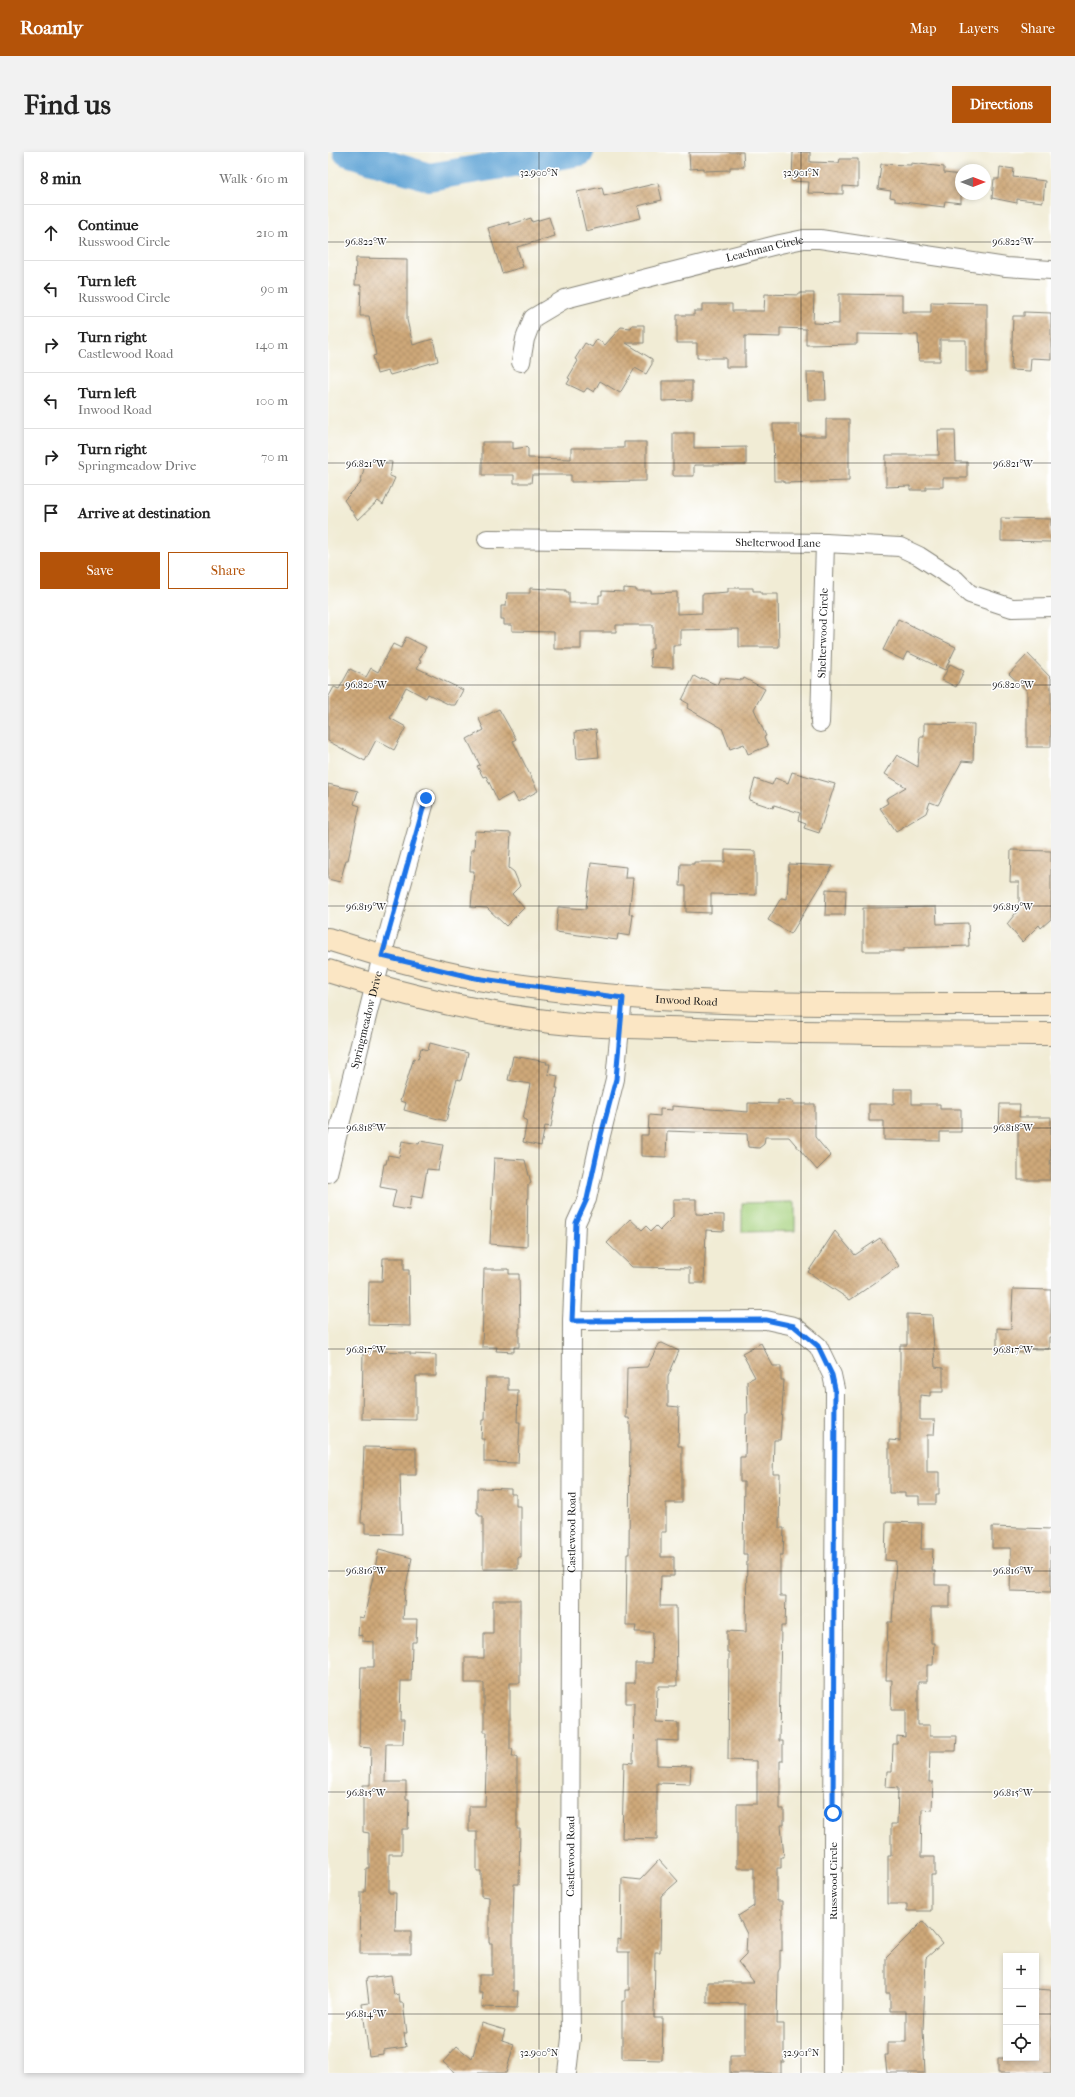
<!DOCTYPE html>
<meta charset="utf-8">
<style>
:root{--surface:#fff;--page:#f2f2f2;--text:#222;--muted:#767676;--line:#e0e0e0;--accent:#b45309}
body{margin:0;font-family:"IM FELL French Canon",serif;background:var(--page);color:var(--text)}
.controls{position:absolute;right:12px;bottom:12px;display:grid;overflow:hidden;border-radius:0px;box-shadow:0 2px 6px #0003}
.controls button{width:36px;height:36px;display:grid;place-items:center;padding:0;border:0;border-bottom:1px solid var(--line);background:var(--surface);color:var(--text);font:20px sans-serif}
.compass{position:absolute;left:627px;top:12px;width:36px;height:36px;border-radius:50%;background:var(--surface);box-shadow:0 2px 6px #0003;rotate:90deg}
.stop{position:absolute;width:12px;height:12px;margin:-9px;border:3px solid #1a73e8;border-radius:50%;background:#fff}
.stop.end{background:#1a73e8;border-color:#fff;box-shadow:0 1px 4px #0008}
.list{margin:0;padding:0;list-style:none}
h2{display:flex;justify-content:space-between;align-items:center;height:52px;margin:0;padding:0 16px;font-size:17px}
h2 small{font-size:13px;font-weight:400;color:var(--muted)}
.list li{display:grid;grid-template-columns:26px 1fr auto;gap:12px;align-items:center;box-sizing:border-box;height:56px;padding:0 16px;border-top:1px solid var(--line)}
.list b{display:block;font-size:15px;white-space:nowrap}
.list p{margin:0;font-size:13px;white-space:nowrap;color:var(--muted)}
.list em{font-size:13px;font-style:normal;color:var(--muted)}
.actions{display:flex;gap:8px;padding:12px 16px}
.actions a{flex:1;padding:9px 0;border:1px solid var(--accent);border-radius:0px;text-align:center;font-size:14px;color:var(--accent)}
.actions .main{background:var(--accent);color:#fff}
.icon{flex:none;width:22px;height:22px;fill:none;stroke:currentColor;stroke-width:2;stroke-linecap:round;stroke-linejoin:round}
.map{position:relative;flex:none;width:723px;height:1921px;overflow:hidden;border-radius:0px}
header{display:flex;align-items:center;gap:24px;box-sizing:border-box;height:56px;padding:0 20px;background:var(--accent);color:#fff}
header strong{font-size:19px}
nav{display:flex;gap:22px;margin-inline-start:auto;font-size:14px}
.intro{display:flex;align-items:center;justify-content:space-between;box-sizing:border-box;height:96px;padding:0 24px}
h1{margin:0;font-size:28px}
.button{padding:10px 18px;border-radius:0px;background:var(--accent);color:#fff;font-size:14px;font-weight:700}
main{display:flex;gap:24px;padding:0 24px}
aside{flex:1;background:var(--surface);border-radius:0px;box-shadow:0 2px 6px #0003}
.map>svg:first-child{display:block}
.green{fill:#a6d17e;stroke:#61764d}
.lines{fill:none;stroke-linecap:round;stroke-linejoin:round}
.river{stroke:#61a4d5;stroke-width:28}
.building{fill:url(#building-cross-hatch)}
.street-casing{stroke:#868478;stroke-width:20}
.secondary-casing{stroke:#868478;stroke-width:24}
.street{stroke:#fff;stroke-width:18}
.secondary{stroke:#fbe6c4;stroke-width:22}
.route{stroke:#1a73e8;stroke-width:5}
.ticks{fill:none;stroke:#1c1c1c;stroke-width:1;stroke-opacity:0.45}
.labels{text-anchor:middle;stroke-width:3;stroke-linejoin:round;paint-order:stroke}
.street-label{font-size:11px;fill:#1c1c1c;stroke:#fff}
.ticks-label{font-size:10px;text-anchor:middle;fill:#1c1c1c;stroke:#fff;stroke-width:3;stroke-linejoin:round;paint-order:stroke}
</style>
<header>
<strong>Roamly</strong>
<nav><a>Map</a><a>Layers</a><a>Share</a></nav>
</header>
<div class="intro"><h1>Find us</h1><a class="button">Directions</a></div>
<main>
<aside>
<h2>8 min<small>Walk · 610 m</small></h2>
<ul class="list">
<li><svg class="icon" aria-label="ahead" viewBox="0 0 24 24"><path d="M12 20V5M6 11l6-6 6 6"/></svg><div><b>Continue</b><p>Russwood Circle</p></div><em>210 m</em></li>
<li><svg class="icon" aria-label="left" viewBox="0 0 24 24"><path d="M17 20v-9H6M10 6l-5 5 5 5"/></svg><div><b>Turn left</b><p>Russwood Circle</p></div><em>90 m</em></li>
<li><svg class="icon" aria-label="right" viewBox="0 0 24 24"><path d="M7 20v-9h11M14 6l5 5-5 5"/></svg><div><b>Turn right</b><p>Castlewood Road</p></div><em>140 m</em></li>
<li><svg class="icon" aria-label="left" viewBox="0 0 24 24"><path d="M17 20v-9H6M10 6l-5 5 5 5"/></svg><div><b>Turn left</b><p>Inwood Road</p></div><em>100 m</em></li>
<li><svg class="icon" aria-label="right" viewBox="0 0 24 24"><path d="M7 20v-9h11M14 6l5 5-5 5"/></svg><div><b>Turn right</b><p>Springmeadow Drive</p></div><em>70 m</em></li>
<li><svg class="icon" aria-label="arrive" viewBox="0 0 24 24"><path d="M6 21V4h12l-3 4 3 4H6"/></svg><div><b>Arrive at destination</b></div></li>
</ul>
<div class="actions"><a class="main">Save</a><a>Share</a></div>
</aside>
<div class="map">
<svg width="723" height="1921" viewBox="0 0 723 1921">
<defs>
<pattern id="building-cross-hatch" width="8" height="8" patternUnits="userSpaceOnUse"><rect width="8" height="8" fill="#cea879"/><path d="M0 0l8 8M0 8l8-8" fill="none" stroke="#b09068"/></pattern>
</defs>
<rect width="100%" height="100%" fill="#fff"/>
<filter id="ink" filterUnits="userSpaceOnUse"><feTurbulence type="fractalNoise" baseFrequency=".025" numOctaves="2"/><feDisplacementMap in="SourceGraphic" scale="8" xChannelSelector="R" yChannelSelector="G"/><feConvolveMatrix kernelMatrix="1 2 1 2 8 2 1 2 1" color-interpolation-filters="sRGB"/></filter>
<filter id="wash" filterUnits="userSpaceOnUse"><feTurbulence type="fractalNoise" baseFrequency=".012" numOctaves="4" result="noise"/><feDisplacementMap in="SourceGraphic" scale="16" xChannelSelector="R" yChannelSelector="G"/><feGaussianBlur stdDeviation="0.9" result="paint"/><feColorMatrix in="noise" values="0 0 0 0 0 0 0 0 0 0 0 0 0 0 0 0 0 1.4 0 .05"/><feComposite in="paint" operator="in"/></filter>
<g filter="url(#wash)">
<rect width="100%" height="100%" fill="#f1ecd5"/>
<path class="green" d="M467,1050V1079L414,1080V1051Z"/>
<g class="lines">
<path class="river" d="M19,0L101,25L252,0"/>
</g>
<g id="blocks">
<path class="building" d="M361,0H415L416,15H402V18L376,19V16L362,17Z
M465,0H482V10L511,11L512,7H530V35L515,34V42L480,41L481,30L464,29Z
M583,11L616,15V21L633,23V51L617,49L616,55L567,49V46L562,45L563,39L550,37L553,12L583,13Z
M672,15L686,17L685,25L717,29L715,50L689,47V51L664,46L666,27H671Z
M330,31L334,48L310,54L313,66L258,79L249,40L274,35L276,44Z
M221,65L227,84L189,95L195,115L174,121L160,76L181,70V73L203,66L204,70Z
M28,106L79,107V168L85,193L105,187L110,209L62,223L60,219L49,222L45,204L48,203L41,164H32L33,133H27Z
M471,141H486L485,171L511,172V142L574,143V160H603V150L659,151V220H638V188H612V209H591L590,183L529,182V192L478,193V177L452,176V185L417,184V215H398V206H369V191H349V163H366V159H374V152H404V159H436L437,142L471,143Z
M696,160L723,161V207L703,206L702,219L683,218L685,164H696Z
M304,173H316V191H298L324,207V212L318,222L307,216L292,241L272,229L266,240L259,236L256,240L239,232L242,227L240,226L250,209L247,207L257,191L264,195L269,187L277,193L293,175L303,176Z
M479,220H497L498,248H480Z
M334,229H364V248L334,249Z
M498,267H521V329L456,331V329H446L445,272H472V284H498Z
M610,278H627L628,310H639V326H615V335H598V338H582V334L558,335V303H611Z
M345,281H366V296L418,295V313H366V324H345Z
M154,290H185V297L198,295L200,297V306L243,307V296H296V290H318V329L243,330V323H204L203,331H186V323H154Z
M38,309L64,310L62,324L67,326L55,353L50,349L30,368L16,348L32,332Z
M673,366L723,367V390L673,389Z
M202,436L238,438V440H241V451H271V443H274V439L296,440V436L308,437V439H323V441L349,440V462L374,461V442L400,440V436H425V439H433V442H450L451,495H411V477L352,478V493H345V516L323,515L322,497H325V473H288V480H253V497H226V480L184,479V473H176V467H173V454H178L179,441H202Z
M570,467L628,495L617,518L579,500L575,508L555,498Z
M78,485L98,495L91,508L93,509L89,516L135,538L127,553H122L100,542L98,546L78,535L62,566L78,575L66,598L48,588L37,609L0,589V546L6,535L11,537L22,517L38,525L43,516L50,520L65,492L73,496Z
M700,502L723,526V595H699V539L681,522Z
M622,512L636,519L628,535L614,528Z
M366,524L373,528L374,526L389,533L392,526L415,528L416,526L437,537L426,557L438,584L436,585L440,594L420,602L416,592L402,597L394,576L359,556L361,552L354,548Z
M171,557L188,587L185,589L210,639L190,650L185,641L170,649L158,624L155,625L149,614L152,613L139,587L156,578L151,567Z
M596,571L646,572L645,610L634,609L610,653L602,650L598,661L568,679L552,656L560,651L558,647L578,635L557,622L569,603L590,615L592,585H596Z
M268,577L271,605L249,607L247,580Z
M464,620L507,632L491,681L476,676L478,671L470,668L472,661L446,653L445,656L421,648L427,627L444,633L447,626L460,631Z
M0,632L30,639L26,652L32,654L20,708H18L12,730L0,727Z
M147,679L183,681L181,716L186,720L192,734L184,742L196,756L178,774L159,756L143,755L146,719H142L143,698H146Z
M397,698L428,699V743L383,742V761L358,760V734H352L353,712H366V710H397Z
M683,698L723,699V767L713,776L711,773L694,790L679,772L691,757V730H682Z
M263,711L298,715L297,726H305L301,762L305,763L302,784L290,782L289,788L228,780L230,755L258,757Z
M461,712L505,714L463,782L440,768L453,746L459,747Z
M498,737L518,738L517,763H497Z
M608,755L609,772L640,771L641,794L576,796V799H535V756Z
M102,891L140,901L133,928L129,927L128,931L118,969L76,958L78,951L72,949L86,906L90,907L93,896L100,898Z
M185,904L219,910L218,912H222L220,922L230,924L228,936H230L223,975L217,974L213,994L195,990L199,968L195,967L202,932L180,928Z
M566,937H584V952H612V957H633V980H612V989L556,988V969H541V952H566Z
M450,948L465,949V952H487V985L503,1004L489,1018L461,985H437L436,992L431,996L420,995L419,982L339,979L338,1005L313,1004V983H320L321,963L332,964V957L344,958V954L420,960V951L450,952Z
M672,952H692L691,965H723L722,1028H690V976H671Z
M74,989L91,992L92,989L115,993L110,1018L99,1017L94,1046L83,1044L81,1058L64,1055L68,1038L52,1035L56,1012H58L60,1003L71,1005Z
M166,1006L197,1008L203,1031L200,1033L199,1095L162,1092Z
M345,1047H368V1062L396,1063V1079L378,1078L376,1131H362V1116L304,1115L279,1091L302,1067L314,1078L318,1074L323,1079L328,1074L332,1078L345,1065Z
M507,1079L527,1103L552,1086L571,1114L522,1148L480,1120Z
M55,1106H76V1118H81L82,1174L40,1173L41,1129H54Z
M156,1117H181V1122H191L192,1176H191V1195H186V1200L168,1199L169,1195H154Z
M685,1137L723,1138V1185H721V1197H700V1201L669,1200V1176L683,1177Z
M579,1162L604,1163L607,1215L615,1216V1240H602V1244L592,1243V1268H607L606,1283H599V1320H611V1342H608V1352H591V1344H577V1341H561V1288L572,1289V1193H579Z
M334,1191L351,1199L340,1225V1254L351,1255L350,1294H354V1351H338V1380H333V1405H346V1424H333L332,1454H348L349,1534H331V1537H329L328,1570L351,1571V1589L329,1588V1613L363,1614L362,1632L329,1631V1687L294,1686L296,1610L305,1611L306,1551H298V1531H307V1511H324L325,1480H307L308,1474H298L299,1402H301L302,1272L301,1266H298L299,1216L319,1215L331,1192Z
M433,1191L445,1214H453V1228H456L452,1288H446L445,1322H452L451,1376H456L455,1403H452V1444H458L457,1474H453L451,1589H455V1609H452V1657H456V1673H453L456,1705H453V1716H449V1749H454V1799L452,1798V1816L450,1820L449,1872H456V1910H453V1921H402V1904H417V1852L379,1851V1830H426L410,1810L418,1802L419,1782L410,1764L426,1754V1716H409V1652H429V1609L400,1608L401,1500H399V1479L418,1480L419,1402H415L416,1330H412V1305H417L418,1262H420L419,1229L427,1225L414,1201Z
M35,1199L82,1200V1202L108,1203V1224H88V1268L34,1267Z
M158,1226H180V1238H190L189,1270H192L190,1311L156,1310V1287H153L154,1268H157Z
M36,1295L88,1296V1323H72L74,1382L37,1381V1371H33Z
M149,1336L183,1337V1342H188V1354H193V1405H190V1417H155V1364H151V1361H149Z
M558,1370L594,1371L593,1397H605L604,1419H607V1433H622V1455H603V1491H606L605,1513H599V1530H590V1573H602V1584H629L628,1599H602L601,1630H605L604,1658L594,1657L593,1705H607V1723H603V1759H579V1752H560V1704H563V1672H569L570,1636L558,1635L559,1620H564L565,1592H569V1584L577,1585V1558H563L564,1528H558L560,1470H564L568,1409L557,1408Z
M664,1375L723,1377V1440L682,1439L683,1396H664Z
M51,1397L84,1406L77,1439L75,1467H89L88,1490H84L83,1529H73L72,1568H76L75,1592H58L57,1630H78V1647H81L80,1677H74V1702H61V1741H68L67,1779H83V1802H32L33,1740H37L38,1716H41V1681L35,1680V1633H42L43,1596L31,1595L33,1515H46V1490L34,1489V1483L30,1484L31,1465L36,1466Z
M165,1448H192V1531H182V1597H185L184,1605H189V1677H192L191,1732H186L185,1769V1839H190L189,1856L154,1855L155,1841H151V1823H164V1791H161V1745L153,1744V1719H149V1680H141V1654H157L159,1580H156V1531H137V1506H156V1481H165Z
M331,1708L350,1729L333,1744L332,1800H327L326,1866H335L334,1908L294,1907V1849H297V1838H301V1800H289V1787L293,1788L294,1726L312,1728Z
M595,1769L614,1792L598,1806L595,1878L597,1921H559L557,1903H560V1890H578V1859H562V1841H558V1806Z
M63,1823L66,1843L71,1842L72,1851H75L79,1881H76L78,1895L55,1898V1902L41,1904L34,1852L41,1851L38,1826Z
M708,1837L723,1838V1921H670V1906H708Z
M154,1871L177,1878L174,1888L186,1892L178,1921H127L115,1910L129,1894L144,1907Z"/>
</g>
</g>
<g filter="url(#ink)">
<use href="#blocks" fill-opacity="0" stroke="#868478" stroke-width="1"/>
<g class="lines">
<defs>
<g id="street">
<path id="s1" d="M193,210L197,187L205,166L237,147L452,92L476,87H492L678,115L723,118"/>
<path id="s2" d="M159,387L497,391L572,395L591,404L628,428L642,442L684,456L723,455"/>
<path id="s3" d="M492,571L497,391"/>
<path id="s4" d="M0,1021L54,804L98,646"/>
<path d="M244,1169L438,1168L466,1174L490,1194L504,1223L507,1237L504,1921"/>
<path id="s5" d="M239,1921L243,1886L242,1779L244,1169L248,1071L259,1047L273,983L287,927L295,846"/>
</g>
<g id="secondary">
<path id="s6" d="M0,787C48,802 98,818 149,827C338,859 531,851 723,852"/>
<path d="M0,819C69,841 138,858 210,868C262,876 315,875 367,877C486,882 605,881 723,882"/>
</g>
</defs>
<use href="#street" class="street-casing"/>
<use href="#secondary" class="secondary-casing"/>
<use href="#street" class="street"/>
<use href="#secondary" class="secondary"/>
</g>
</g>
<g class="lines" filter="url(#ink)">
<path class="route" d="M98,646L54,804L147,826L295,846L288,927L273,983L259,1047L248,1071L244,1169L438,1168L466,1174L490,1194L504,1223L507,1237L505,1661"/>
</g>
<path class="ticks" d="M211,0V1921M473,0V1921M0,90H723M0,311H723M0,533H723M0,754H723M0,976H723M0,1197H723M0,1419H723M0,1640H723M0,1862H678M708,1862H723"/>
<g class="labels">
<g class="street-label">
<text dy="4" stroke="none"><textPath href="#s1" startOffset="289">Leachman Circle</textPath></text>
<text dy="4" stroke="none"><textPath href="#s2" startOffset="291">Shelterwood Lane</textPath></text>
<text dy="4" stroke="none"><textPath href="#s3" startOffset="90">Shelterwood Circle</textPath></text>
<text dy="4" stroke="none"><textPath href="#s6" startOffset="365">Inwood Road</textPath></text>
<text dy="4" stroke="none"><textPath href="#s4" startOffset="158">Springmeadow Drive</textPath></text>
<text dy="4" stroke="none"><textPath href="#s5" startOffset="541">Castlewood Road</textPath></text>
<text dy="4" stroke="none"><textPath href="#s5" startOffset="217">Castlewood Road</textPath></text>
<text transform="translate(505 1729) rotate(-90)" y="4">Russwood Circle</text>
</g>
</g>
<g class="ticks-label">
<text x="211" y="24">32.900°N</text>
<text x="473" y="24">32.901°N</text>
<text x="685" y="93">96.822°W</text>
<text x="38" y="93">96.822°W</text>
<text x="685" y="315">96.821°W</text>
<text x="38" y="315">96.821°W</text>
<text x="38" y="536">96.820°W</text>
<text x="685" y="536">96.820°W</text>
<text x="685" y="758">96.819°W</text>
<text x="38" y="758">96.819°W</text>
<text x="685" y="979">96.818°W</text>
<text x="38" y="979">96.818°W</text>
<text x="685" y="1201">96.817°W</text>
<text x="38" y="1201">96.817°W</text>
<text x="685" y="1422">96.816°W</text>
<text x="38" y="1422">96.816°W</text>
<text x="685" y="1644">96.815°W</text>
<text x="38" y="1644">96.815°W</text>
<text x="38" y="1865">96.814°W</text>
<text x="211" y="1904">32.900°N</text>
<text x="473" y="1904">32.901°N</text>
</g>
</svg>
<div class="controls">
<button>+</button>
<button>−</button>
<button><svg class="icon" aria-label="locate" viewBox="0 0 24 24"><circle cx="12" cy="12" r="6"/><path d="M12 2v4M12 18v4M2 12h4M18 12h4"/></svg></button>
</div>
<svg class="compass" viewBox="-18 -18 36 36"><path d="M0-13l5 13h-10z" fill="#e53935"/><path d="M0 13l5-13h-10z" fill="#767676"/></svg>
<div class="stop" style="left:505px;top:1661px"></div>
<div class="stop end" style="left:98px;top:646px"></div>
</div>
</main>
